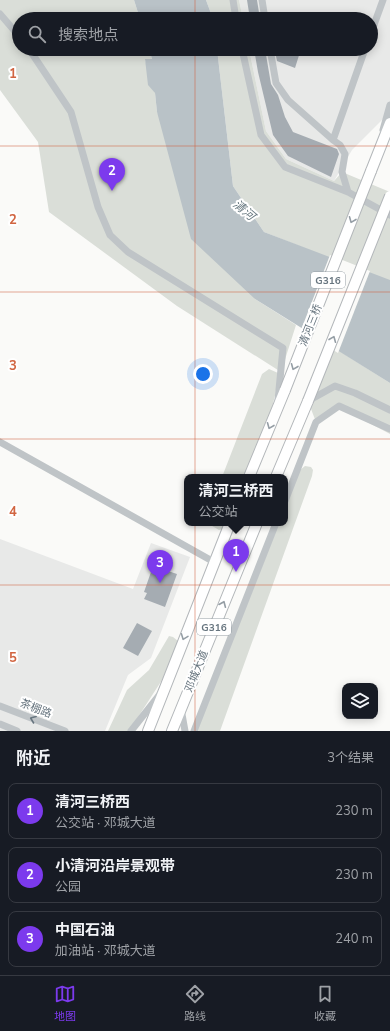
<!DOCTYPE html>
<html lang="zh">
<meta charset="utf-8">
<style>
:root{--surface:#171b24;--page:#242831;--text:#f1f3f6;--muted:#9ea1a6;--line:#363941;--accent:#7c3aed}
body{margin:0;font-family:"Nunito Sans","Noto Sans SC",sans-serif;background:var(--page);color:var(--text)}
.controls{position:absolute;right:12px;bottom:12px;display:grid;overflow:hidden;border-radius:8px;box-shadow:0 2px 10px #0003}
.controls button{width:36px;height:36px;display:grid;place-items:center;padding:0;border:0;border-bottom:1px solid var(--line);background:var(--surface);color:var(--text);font:20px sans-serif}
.you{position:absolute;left:203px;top:374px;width:14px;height:14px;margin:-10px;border:3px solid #fff;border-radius:50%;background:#1a73e8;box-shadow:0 0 0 6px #1a73e833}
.badge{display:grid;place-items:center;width:26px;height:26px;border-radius:50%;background:var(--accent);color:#fff;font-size:13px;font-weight:700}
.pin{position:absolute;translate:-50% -33px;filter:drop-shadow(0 1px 2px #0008)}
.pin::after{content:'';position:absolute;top:21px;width:14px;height:12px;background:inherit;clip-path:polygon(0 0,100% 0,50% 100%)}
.popup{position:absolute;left:184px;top:474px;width:104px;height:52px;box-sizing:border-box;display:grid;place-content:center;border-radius:8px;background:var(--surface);filter:drop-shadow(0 1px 3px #0005);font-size:13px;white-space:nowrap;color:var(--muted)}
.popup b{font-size:15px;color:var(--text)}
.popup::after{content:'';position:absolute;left:50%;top:100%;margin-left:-8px;border:8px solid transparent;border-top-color:var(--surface)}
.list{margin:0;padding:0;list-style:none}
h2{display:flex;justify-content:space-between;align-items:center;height:52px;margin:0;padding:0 16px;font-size:17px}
h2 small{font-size:13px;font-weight:400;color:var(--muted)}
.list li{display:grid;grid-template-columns:26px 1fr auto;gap:12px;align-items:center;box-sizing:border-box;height:56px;margin:0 8px 8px;padding:0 8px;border:1px solid var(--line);border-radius:8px}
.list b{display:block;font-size:15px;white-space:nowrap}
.list p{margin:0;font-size:13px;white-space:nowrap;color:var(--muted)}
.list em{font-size:13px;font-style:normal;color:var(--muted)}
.icon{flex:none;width:22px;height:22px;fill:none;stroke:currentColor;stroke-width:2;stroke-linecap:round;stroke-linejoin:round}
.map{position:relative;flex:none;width:390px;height:731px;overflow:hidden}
.search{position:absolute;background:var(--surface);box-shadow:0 2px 10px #0003;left:12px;right:12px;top:12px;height:44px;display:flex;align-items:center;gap:10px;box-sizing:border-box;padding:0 14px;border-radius:22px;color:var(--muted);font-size:15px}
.sheet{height:244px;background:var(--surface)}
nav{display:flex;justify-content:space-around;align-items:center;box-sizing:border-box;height:56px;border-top:1px solid var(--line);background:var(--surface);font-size:11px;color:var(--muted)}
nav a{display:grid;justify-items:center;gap:2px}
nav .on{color:var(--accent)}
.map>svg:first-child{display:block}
.built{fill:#e8e9e8}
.green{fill:#daded8}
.water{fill:#b9c2c7}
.pier{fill:#fafaf8}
.building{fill:#a5acb2}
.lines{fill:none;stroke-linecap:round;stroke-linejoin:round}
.highway-casing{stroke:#b3b7ba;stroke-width:12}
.minor{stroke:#bfc4c7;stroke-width:7}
.highway{stroke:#fff;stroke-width:10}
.highway-bridge-casing{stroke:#b3b7ba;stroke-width:12;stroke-linecap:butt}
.highway-bridge{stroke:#fff;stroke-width:10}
.oneway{stroke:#959ea5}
.oneway2{stroke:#67757f}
.grid{fill:none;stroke:#d16541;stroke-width:1;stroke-opacity:0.55}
.labels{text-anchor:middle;stroke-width:4;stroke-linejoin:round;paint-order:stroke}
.shield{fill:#fff;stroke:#959ea5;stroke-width:1}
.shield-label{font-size:10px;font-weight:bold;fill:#67757f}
.street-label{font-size:11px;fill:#67757f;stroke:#fff}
.water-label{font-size:12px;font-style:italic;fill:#687980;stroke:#fff}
.grid-label{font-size:13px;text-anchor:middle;font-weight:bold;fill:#d16541;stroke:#fff;stroke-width:4;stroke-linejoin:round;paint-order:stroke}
</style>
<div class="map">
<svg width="390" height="731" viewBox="0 0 390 731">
<rect width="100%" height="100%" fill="#fafaf8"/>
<path class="built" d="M239,0H390V112L352,150L334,181L286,159L266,131L249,49H371V19H243Z
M0,539L133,589L151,543L190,557L151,658L128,675L105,731H0Z"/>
<path class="green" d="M0,0H134L140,19H19V49H149L152,59L145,60L155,93L157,112L255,299L296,325L281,372L177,306L49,212L38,142L0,90Z
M206,0H239L243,19H213Z
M217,49H249L266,131L286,159L334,181L342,172L390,192V282L264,232L233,186Z
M330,345L390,383V434L339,407L316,422L308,401Z
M269,369L278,373C276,410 259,443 245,477H222L262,374Z
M305,466L311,467L313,470L312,476L220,731H197L279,523H285V508L300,470Z
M207,523H226L224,529L219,530Z
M169,636L173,637L178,641L162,680L129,731H108L127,690L149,670Z"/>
<path class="water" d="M134,0H206L213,19H140Z
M149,49H217L233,186L264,232L390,280V383L255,299L191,239L157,112L155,93L148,85L145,59H152Z"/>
<path class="pier" d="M330,255L370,271L338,353L301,330Z"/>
<path class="building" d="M247,0H257L260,19H250Z
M254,49H265L271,84L278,95L285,117L293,132L337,149L339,154L331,177L288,156L273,135L258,72Z
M279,49H301L295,68L277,61L276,56Z
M156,567L177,574L165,607L144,599L147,593L144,592L151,572L154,574Z
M137,623L152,631L138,656L123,648Z"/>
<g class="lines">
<defs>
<path id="highway" d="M371,171L390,123
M249,477L285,390
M276,477L308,401
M148,731L230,523
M172,731L257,523"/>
</defs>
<use href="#highway" class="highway-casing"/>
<path class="minor" d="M233,0L236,19
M262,0L265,19
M0,14L19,36
M371,33L383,0
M29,49L71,112L98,207L110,235L128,252L283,348L278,400
M242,49L261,135L285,167L348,192L390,215
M270,49L276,83L288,100L333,140L365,49
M383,130L390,105
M333,140L340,145L345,154L342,172L348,192
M308,401L335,386L355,393L390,410
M0,442L214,562
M285,501L316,422L339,406L390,429
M0,706L65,731
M181,709L185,731
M0,724L17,731
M131,731L161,693
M194,731L276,523"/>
<use href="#highway" class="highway"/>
<defs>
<path id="highway-bridge" d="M285,390L371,171
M308,401L390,196"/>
</defs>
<use href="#highway-bridge" class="highway-bridge-casing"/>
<use href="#highway-bridge" class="highway-bridge"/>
</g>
<defs><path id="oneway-chevron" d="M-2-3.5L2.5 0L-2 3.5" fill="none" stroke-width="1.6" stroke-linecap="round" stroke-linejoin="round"/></defs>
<g class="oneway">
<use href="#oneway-chevron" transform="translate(352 220) rotate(112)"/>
<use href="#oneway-chevron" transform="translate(333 339) rotate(-68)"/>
<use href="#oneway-chevron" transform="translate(294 367) rotate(112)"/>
<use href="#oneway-chevron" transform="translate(270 426) rotate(112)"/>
<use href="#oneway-chevron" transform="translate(223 604) rotate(-67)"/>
<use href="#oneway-chevron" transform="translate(184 637) rotate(111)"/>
</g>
<use class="oneway2" href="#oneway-chevron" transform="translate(33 719) rotate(-159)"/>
<path class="grid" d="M195,0V19M195,49V731M0,146H390M0,292H390M0,439H390M0,585H390"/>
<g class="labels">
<g class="shield">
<rect x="311" y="272" width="34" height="16" rx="3"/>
<rect x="197" y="619" width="34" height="16" rx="3"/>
</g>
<g class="shield-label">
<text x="328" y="284">G316</text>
<text x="214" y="631">G316</text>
</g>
<g class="street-label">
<text transform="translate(310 325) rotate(-68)" y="4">清河三桥</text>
<text transform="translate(196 671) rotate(-68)" y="4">邓城大道</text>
<text transform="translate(36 708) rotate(21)" y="4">茶棚路</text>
</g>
<g class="water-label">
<text transform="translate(244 210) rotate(41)" y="4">清河</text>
</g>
</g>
<g class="grid-label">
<text x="13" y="78">1</text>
<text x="13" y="224">2</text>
<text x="13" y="370">3</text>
<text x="13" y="516">4</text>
<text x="13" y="662">5</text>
</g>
</svg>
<div class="controls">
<button><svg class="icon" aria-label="layers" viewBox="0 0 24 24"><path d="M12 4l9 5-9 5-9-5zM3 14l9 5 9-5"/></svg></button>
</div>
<div class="you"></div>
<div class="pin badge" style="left:236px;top:572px">1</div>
<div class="popup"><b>清河三桥西</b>公交站</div>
<div class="pin badge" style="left:112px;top:191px">2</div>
<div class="pin badge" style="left:160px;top:583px">3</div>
<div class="search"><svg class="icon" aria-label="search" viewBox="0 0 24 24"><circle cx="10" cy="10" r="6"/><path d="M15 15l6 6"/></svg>搜索地点</div>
</div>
<section class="sheet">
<h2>附近<small>3个结果</small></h2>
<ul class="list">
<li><span class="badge">1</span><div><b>清河三桥西</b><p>公交站 · 邓城大道</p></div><em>230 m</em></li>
<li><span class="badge">2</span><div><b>小清河沿岸景观带</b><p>公园</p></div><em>230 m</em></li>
<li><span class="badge">3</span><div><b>中国石油</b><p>加油站 · 邓城大道</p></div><em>240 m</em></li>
</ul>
</section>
<nav>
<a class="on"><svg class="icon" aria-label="map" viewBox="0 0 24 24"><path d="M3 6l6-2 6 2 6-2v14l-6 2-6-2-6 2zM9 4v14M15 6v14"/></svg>地图</a>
<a><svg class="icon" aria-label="directions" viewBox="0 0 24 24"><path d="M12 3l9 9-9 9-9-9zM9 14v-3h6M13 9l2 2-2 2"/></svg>路线</a>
<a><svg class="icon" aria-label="saved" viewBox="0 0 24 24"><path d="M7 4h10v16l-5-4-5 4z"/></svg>收藏</a>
</nav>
